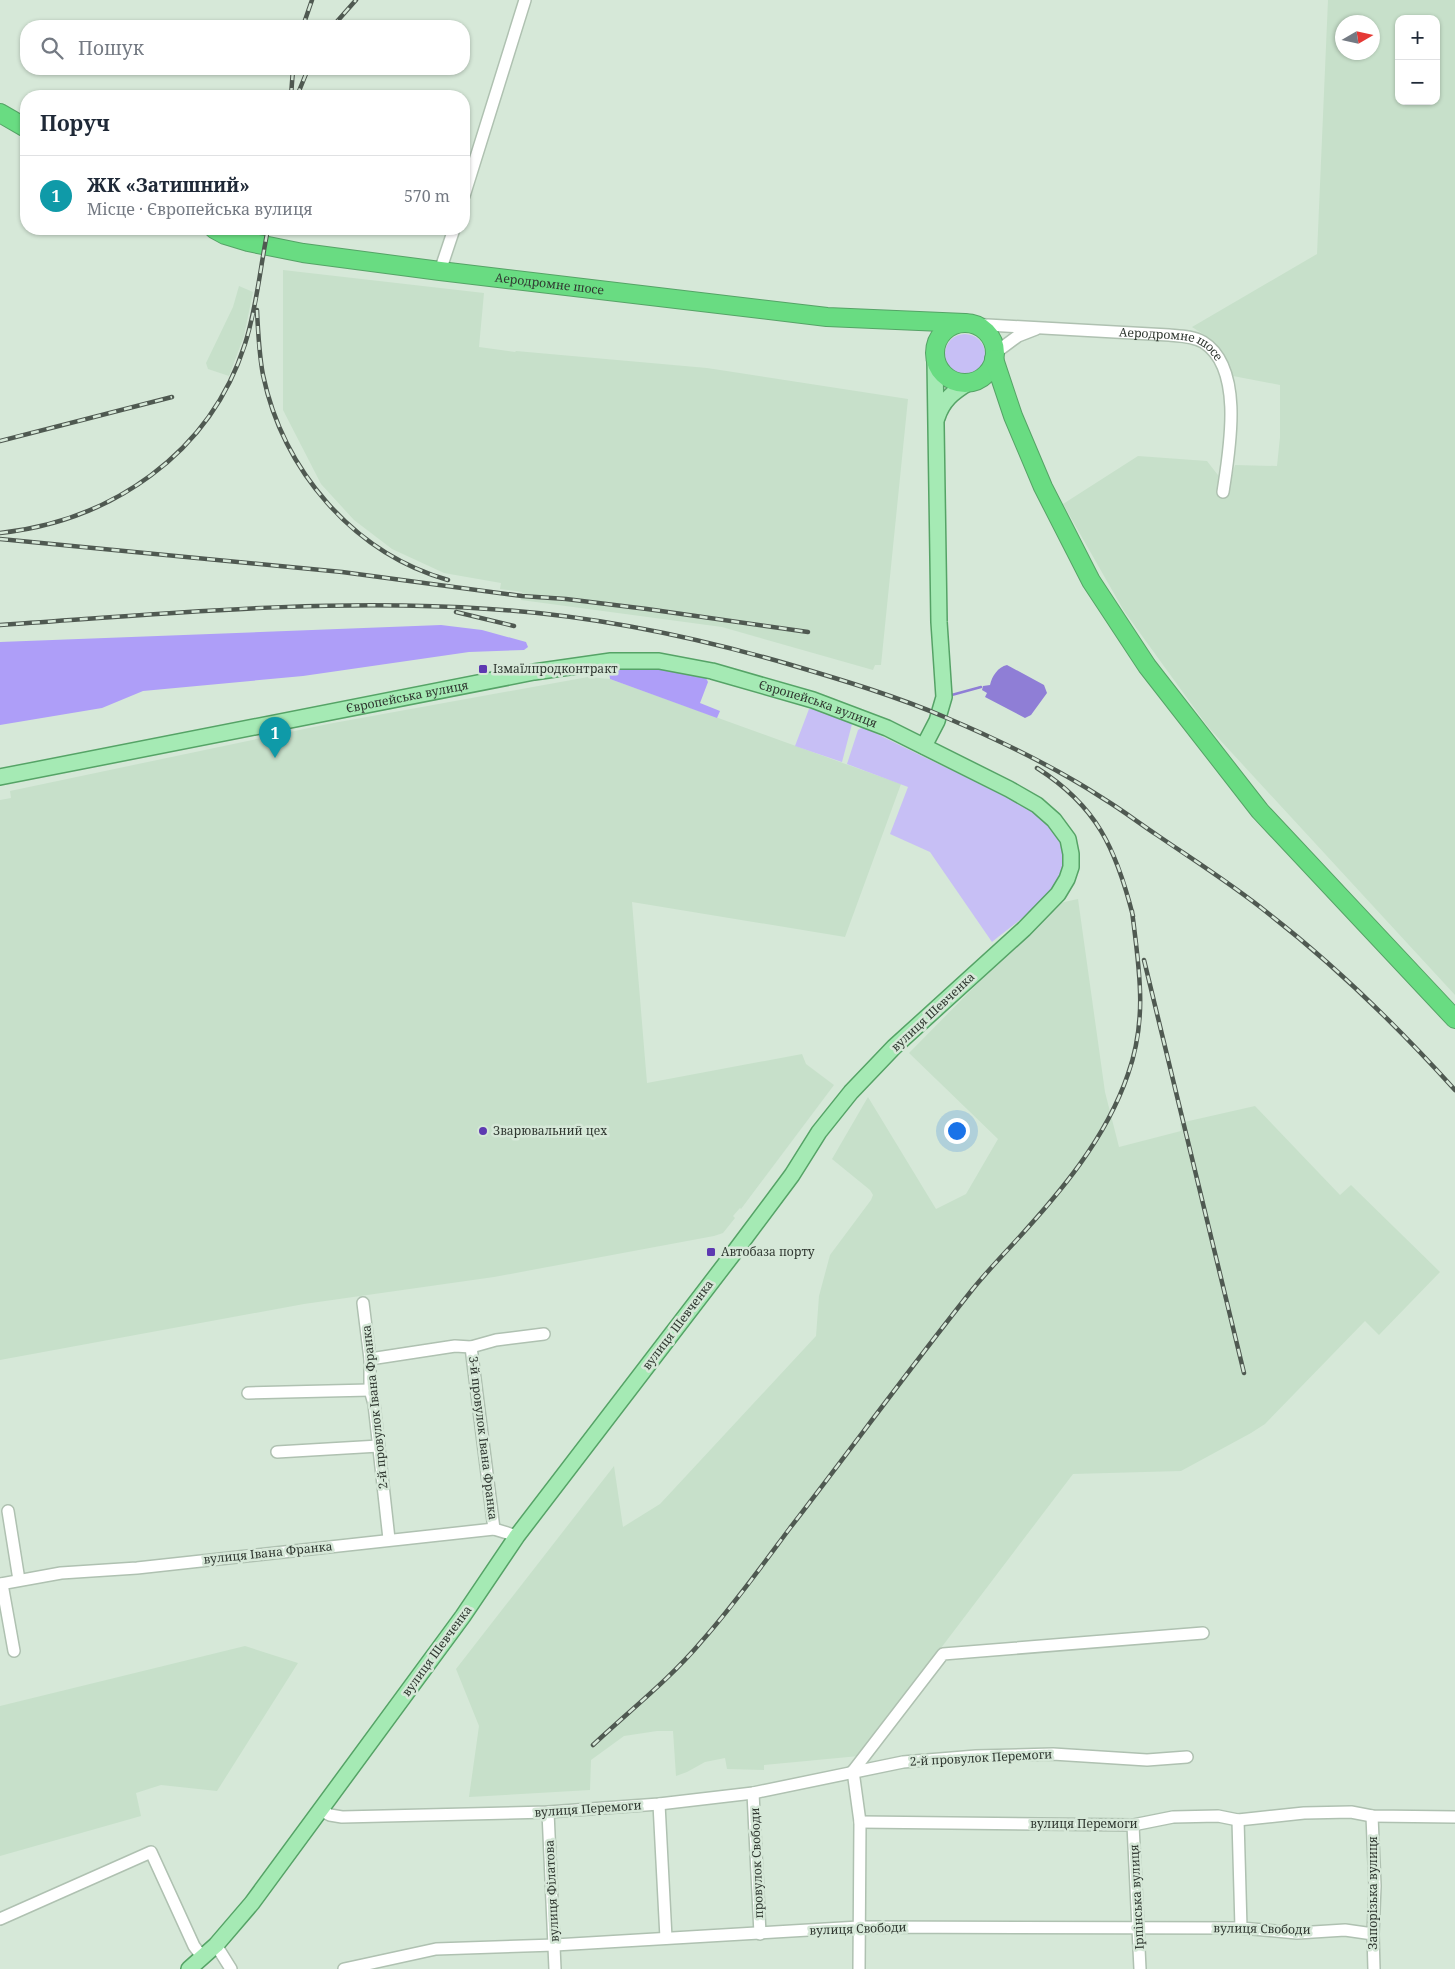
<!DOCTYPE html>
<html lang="uk">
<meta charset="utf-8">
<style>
:root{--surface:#fff;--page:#f2f2f3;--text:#1f2937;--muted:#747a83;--line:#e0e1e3;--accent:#7c3aed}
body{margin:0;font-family:"Noto Serif",serif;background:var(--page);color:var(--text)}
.controls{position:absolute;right:15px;top:15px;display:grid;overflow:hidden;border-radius:10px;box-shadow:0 1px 4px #0004}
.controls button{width:45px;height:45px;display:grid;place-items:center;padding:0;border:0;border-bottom:1px solid var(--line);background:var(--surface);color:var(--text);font:25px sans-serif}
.compass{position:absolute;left:1335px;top:15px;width:45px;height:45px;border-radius:50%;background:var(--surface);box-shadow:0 1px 4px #0004;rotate:81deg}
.you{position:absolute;left:956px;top:1130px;width:18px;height:18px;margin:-12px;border:4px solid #fff;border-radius:50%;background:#1a73e8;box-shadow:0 0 0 8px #1a73e833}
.badge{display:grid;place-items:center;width:32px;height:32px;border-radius:50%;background:var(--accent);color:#fff;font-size:16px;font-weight:700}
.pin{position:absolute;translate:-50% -41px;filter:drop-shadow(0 1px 2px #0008)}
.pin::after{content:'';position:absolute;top:26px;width:18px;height:15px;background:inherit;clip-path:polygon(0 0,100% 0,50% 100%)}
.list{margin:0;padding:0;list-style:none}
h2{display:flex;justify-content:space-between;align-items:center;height:65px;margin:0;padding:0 20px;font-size:21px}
h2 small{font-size:16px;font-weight:400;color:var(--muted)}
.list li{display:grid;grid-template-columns:32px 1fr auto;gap:15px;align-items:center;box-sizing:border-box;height:80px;padding:0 20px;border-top:1px solid var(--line)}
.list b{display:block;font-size:19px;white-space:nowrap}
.list p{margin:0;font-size:16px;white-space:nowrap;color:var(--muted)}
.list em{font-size:16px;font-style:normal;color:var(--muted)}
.icon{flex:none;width:28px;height:28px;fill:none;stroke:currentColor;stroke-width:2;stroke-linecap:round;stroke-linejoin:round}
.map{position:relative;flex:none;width:1455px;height:1969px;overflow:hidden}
.search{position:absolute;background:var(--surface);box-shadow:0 1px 4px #0004;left:20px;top:20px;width:450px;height:55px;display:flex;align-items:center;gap:12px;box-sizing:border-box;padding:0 18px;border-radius:20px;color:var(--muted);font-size:19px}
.panel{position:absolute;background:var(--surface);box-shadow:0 1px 4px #0004;left:20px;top:90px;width:450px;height:145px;border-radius:20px}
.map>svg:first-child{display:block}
.built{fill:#c7e0ca;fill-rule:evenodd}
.green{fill:#c7bff5}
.forest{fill:#ae9ef8}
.water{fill:#8f7ed6}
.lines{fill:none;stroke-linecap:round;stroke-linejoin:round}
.stream{stroke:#8f7ed6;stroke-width:2.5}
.minor-casing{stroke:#afc1b1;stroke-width:14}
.major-casing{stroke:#55a366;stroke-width:18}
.highway-casing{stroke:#55a366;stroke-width:20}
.minor{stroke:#fff;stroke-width:11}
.major{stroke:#a5eab4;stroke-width:15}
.highway{stroke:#69dc82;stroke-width:18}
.rail-casing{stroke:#4f5951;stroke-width:4.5}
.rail{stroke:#d6e8d8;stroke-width:2.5;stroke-dasharray:8;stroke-linecap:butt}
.poi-dot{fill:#5d39b1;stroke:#d6e8d8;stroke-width:2}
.labels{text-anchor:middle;stroke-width:5;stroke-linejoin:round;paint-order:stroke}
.street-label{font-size:12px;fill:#303831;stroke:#d6e8d8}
.poi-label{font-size:12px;fill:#303831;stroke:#d6e8d8;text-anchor:start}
</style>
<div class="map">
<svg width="1455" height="1969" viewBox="0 0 1455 1969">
<rect width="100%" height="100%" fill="#d6e8d8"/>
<path class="built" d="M1328,0H1455V995L1208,727L1124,611L1063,504L1138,456L1207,461L1228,488L1235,465L1277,466L1280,437V385L1233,376L1219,351L1206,336L1192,327L1317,254ZM1399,19H1436V101H1399ZM1342,22H1372V52H1342Z
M283,270L484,293L479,347L515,352L516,351L707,368L908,399L881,665H875L873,670L722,627L521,600L522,592L500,589L501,583L444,573L392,549L354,520L321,484L283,410Z
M239,286L253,292L244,336L229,376L208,369L206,363L233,307Z
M588,677L610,679L901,784L845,937L632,902L647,1083L802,1054L806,1064L834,1085L741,1209L740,1208L733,1216L735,1218L723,1233L714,1236L494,1277L304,1304L0,1360V800L11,798L10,791L328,724Z
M1078,899L1105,1092L1119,1147L1181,1131L1180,1123L1255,1106L1340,1195L1351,1185L1440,1272L1379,1335L1365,1321L1265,1424L1251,1433L1181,1471L1073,1474L859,1756L764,1765V1770L727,1769L725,1758L705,1762L687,1772L676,1776L673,1731H657L624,1736L591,1760L590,1790L469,1797L479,1726L456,1669L614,1466L623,1527L660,1504L816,1336L819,1296L830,1255L871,1200L873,1195L870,1190L832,1159L868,1097L936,1209L966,1194L998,1139L909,1053L1050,910L1064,902Z
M245,1646L298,1663L217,1791L161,1785L136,1793L141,1816L0,1856V1706Z"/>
<path class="green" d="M945 354a20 20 0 1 1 40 0a20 20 0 1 1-40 0Z
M809,709H814L850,722L852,724L842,762L795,746Z
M863,727C890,740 917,754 945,767C981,785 1059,809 1064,856C1065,859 1066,864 1065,867C1057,895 1015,923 992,942L930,852L890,834L908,787L847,764L858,730Z"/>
<path class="forest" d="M441,625L482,630L526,642L528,647L524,650L469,652L303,676L143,691L102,708L0,725V642Z
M647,666L706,678L708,682L700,703L720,711L717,718L610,679L609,671L613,668Z"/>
<path class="water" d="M1007,665L1044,685L1047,693L1031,715L1025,718L985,697L987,693L982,690L983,686L990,685C992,676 998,667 1007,665Z"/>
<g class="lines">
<path class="stream" d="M948,696L981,687"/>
<defs>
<g id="minor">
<path d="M464,196L525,0"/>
<path d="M440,271L454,229"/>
<path id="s1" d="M970,324L1169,335C1180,336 1193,336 1203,342C1245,368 1229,452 1223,492"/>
<path d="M995,353L1018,336L1036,329"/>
<path d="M363,1303L370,1359V1390L374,1404L389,1539"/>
<path d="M471,1347L494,1529"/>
<path d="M370,1359L455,1346L471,1347L496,1340L544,1334"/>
<path d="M248,1393L370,1390"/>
<path d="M277,1452L379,1446"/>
<path d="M8,1511L19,1580"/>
<path d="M0,1584L61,1573L137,1568L494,1529L517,1536"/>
<path d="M2,1584L14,1651"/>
<path d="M853,1771L943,1654L1203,1633"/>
<path d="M853,1771L860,1822L859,1969"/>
<path d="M753,1793L760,1934"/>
<path d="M659,1804L666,1938"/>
<path d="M320,1810L330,1815L342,1817L548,1812L659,1804L753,1793L903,1762L976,1756L1053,1754L1147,1760L1187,1757"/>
<path d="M548,1812L555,1969"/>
<path d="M1372,1816L1375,1886L1373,1934L1374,1969"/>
<path d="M1238,1820L1241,1928"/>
<path d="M860,1822L1133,1825L1173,1817L1218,1816L1238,1820L1304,1813L1351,1812L1372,1816L1455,1817"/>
<path d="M1133,1825L1140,1969"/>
<path d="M0,1919L151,1852L194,1946L203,1958"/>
<path d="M216,1945L231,1969"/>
<path d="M344,1969L436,1949L555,1945L859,1927L1241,1928L1297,1933L1345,1930L1373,1934"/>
</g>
<g id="major">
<path d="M937,418C942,401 953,392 968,383"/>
<path d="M924,746L937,721L944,697L939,622L935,360"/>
<path id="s2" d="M0,777L534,672L611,661H659L712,671L813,700L887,728L1009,789L1037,805L1054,820L1068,839L1071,854V867L1067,879L1058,894L1024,929L894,1047L851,1092L819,1132L792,1175L733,1254L517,1536L463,1616L252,1903L216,1945L189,1969"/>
</g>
<g id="highway">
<path d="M0,113L26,128"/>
<path id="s3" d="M214,229L225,235L248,242L303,253L440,271L827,317L965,323"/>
<circle cx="965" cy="353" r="30"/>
<path d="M994,359L1013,416L1043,487L1091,581L1147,666L1260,811L1455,1019"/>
</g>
</defs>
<use href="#minor" class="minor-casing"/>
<use href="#major" class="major-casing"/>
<use href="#highway" class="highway-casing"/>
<use href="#minor" class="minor"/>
<use href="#major" class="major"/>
<use href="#highway" class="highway"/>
<defs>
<path id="rail" d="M303,26L312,0
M333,26L356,0
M291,96L293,69
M297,96L308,69
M257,310C258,332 259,354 263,375C283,470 353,553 448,580
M0,441L172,397
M0,533C111,521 210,454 245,344C257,307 260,267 268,229
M0,539L342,572L522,596L566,599L647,609L808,632
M456,612L514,626
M0,625C162,614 326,598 489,609C590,615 691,636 788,664C842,680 896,696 947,718C1001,741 1055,767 1104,799C1122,810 1139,823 1157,835C1195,861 1233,885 1269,914C1336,966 1398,1027 1455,1090
M1037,768C1097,806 1116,849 1133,916
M1144,960L1244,1373
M593,1745C629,1711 669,1680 701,1642C733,1606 761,1567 790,1528C851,1449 910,1368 972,1290C985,1274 999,1259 1013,1244C1059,1194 1106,1139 1128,1074C1148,1018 1139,968 1132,911"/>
</defs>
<use href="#rail" class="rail-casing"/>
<use href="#rail" class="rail"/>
</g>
<g class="poi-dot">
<rect x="478" y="664" width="10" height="10" rx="2.5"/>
<circle cx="483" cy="1131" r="5"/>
<rect x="706" y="1247" width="10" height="10" rx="2.5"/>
</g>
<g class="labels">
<g class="street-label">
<text dy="4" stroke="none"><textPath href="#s3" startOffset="341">Аеродромне шосе</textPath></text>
<text dy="4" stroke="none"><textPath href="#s1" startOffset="204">Аеродромне шосе</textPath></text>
<text dy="4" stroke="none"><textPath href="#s2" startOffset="415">Європейська вулиця</textPath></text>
<text dy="4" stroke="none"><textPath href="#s2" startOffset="835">Європейська вулиця</textPath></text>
<text transform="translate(933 1012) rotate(-43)" y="4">вулиця Шевченка</text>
<text transform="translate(678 1325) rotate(-53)" y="4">вулиця Шевченка</text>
<text transform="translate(375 1407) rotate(-96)" y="4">2-й провулок Івана Франка</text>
<text transform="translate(483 1438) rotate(83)" y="4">3-й провулок Івана Франка</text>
<text transform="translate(268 1553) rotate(-6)" y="4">вулиця Івана Франка</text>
<text transform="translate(437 1651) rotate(-54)" y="4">вулиця Шевченка</text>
<text transform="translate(981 1758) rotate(-3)" y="4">2-й провулок Перемоги</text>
<text transform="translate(588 1809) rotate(-4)" y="4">вулиця Перемоги</text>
<text x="1084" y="1828">вулиця Перемоги</text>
<text transform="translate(757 1863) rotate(-92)" y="4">провулок Свободи</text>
<text transform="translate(552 1891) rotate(-93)" y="4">вулиця Філатова</text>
<text transform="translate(1373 1893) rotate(-90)" y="4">Запорізька вулиця</text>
<text transform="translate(1137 1897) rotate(-93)" y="4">Ірпінська вулиця</text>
<text transform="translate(858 1929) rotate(-2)" y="4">вулиця Свободи</text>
<text transform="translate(1262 1929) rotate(1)" y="4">вулиця Свободи</text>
</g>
<g class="poi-label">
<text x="493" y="673">Ізмаїлпродконтракт</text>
<text x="493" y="1135">Зварювальний цех</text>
<text x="721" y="1256">Автобаза порту</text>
</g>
</g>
</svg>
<div class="controls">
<button>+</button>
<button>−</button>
</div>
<svg class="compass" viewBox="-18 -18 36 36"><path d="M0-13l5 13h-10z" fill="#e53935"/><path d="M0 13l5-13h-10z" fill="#747a83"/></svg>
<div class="you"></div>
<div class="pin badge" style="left:275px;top:758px;background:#0f9aa8">1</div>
<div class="search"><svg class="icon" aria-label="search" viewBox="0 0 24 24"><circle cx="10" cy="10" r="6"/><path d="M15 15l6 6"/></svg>Пошук</div>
<section class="panel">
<h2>Поруч<small></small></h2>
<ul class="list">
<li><span class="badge" style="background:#0f9aa8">1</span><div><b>ЖК «Затишний»</b><p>Місце · Європейська вулиця</p></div><em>570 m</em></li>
</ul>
</section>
</div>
